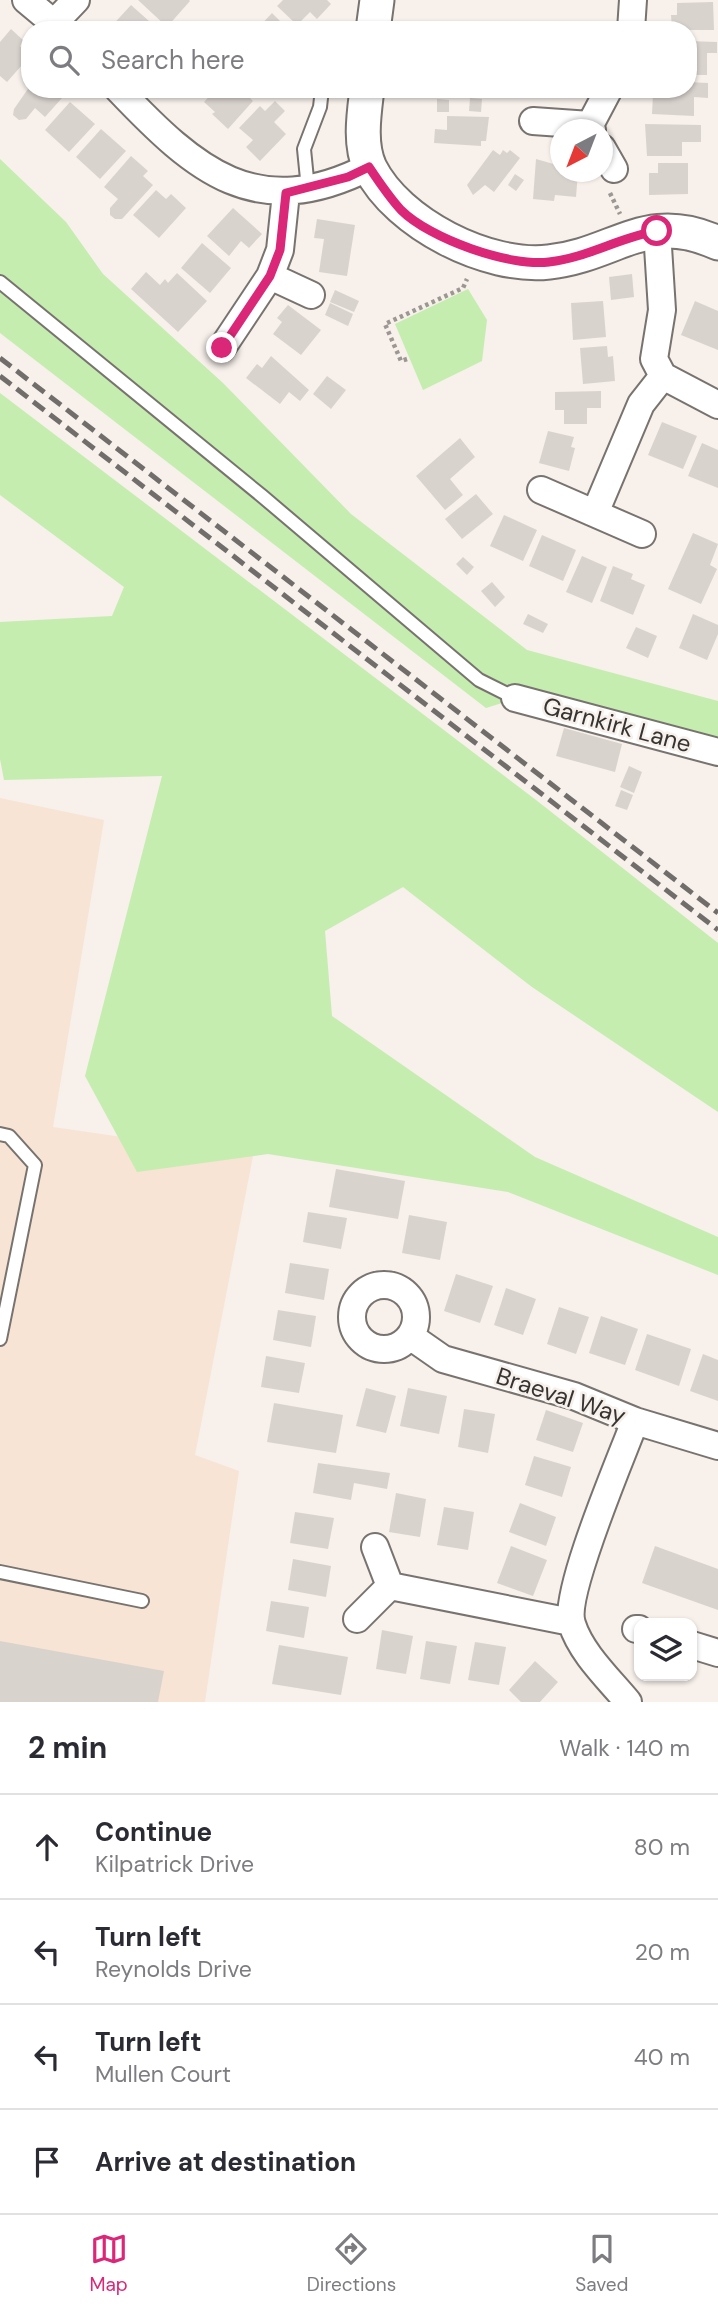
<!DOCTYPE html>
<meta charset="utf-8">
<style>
:root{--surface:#fff;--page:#f2f2f3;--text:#2b2b33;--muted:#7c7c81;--line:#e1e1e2;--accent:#db2777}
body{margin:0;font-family:"DM Sans",sans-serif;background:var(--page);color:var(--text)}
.controls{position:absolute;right:21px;bottom:21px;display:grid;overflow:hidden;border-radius:14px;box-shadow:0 2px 5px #0004}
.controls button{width:63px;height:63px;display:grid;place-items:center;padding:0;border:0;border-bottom:2px solid var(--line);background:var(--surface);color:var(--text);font:35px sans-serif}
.compass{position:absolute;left:550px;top:119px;width:63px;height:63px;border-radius:50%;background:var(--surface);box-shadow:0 2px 5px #0004;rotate:222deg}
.stop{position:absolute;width:21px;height:21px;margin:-16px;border:5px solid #db2777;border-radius:50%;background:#fff}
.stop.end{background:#db2777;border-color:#fff;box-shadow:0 2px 7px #0008}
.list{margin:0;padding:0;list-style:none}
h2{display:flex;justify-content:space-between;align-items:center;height:91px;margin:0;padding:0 28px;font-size:30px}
h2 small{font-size:23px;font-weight:400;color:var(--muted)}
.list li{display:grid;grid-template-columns:46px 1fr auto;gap:21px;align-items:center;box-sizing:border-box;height:105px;padding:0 28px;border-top:2px solid var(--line)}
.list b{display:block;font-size:26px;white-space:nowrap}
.list p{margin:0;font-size:23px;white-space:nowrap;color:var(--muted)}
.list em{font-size:23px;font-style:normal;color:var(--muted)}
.icon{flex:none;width:38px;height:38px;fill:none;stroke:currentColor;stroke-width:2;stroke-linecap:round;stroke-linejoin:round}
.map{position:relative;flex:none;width:718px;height:1702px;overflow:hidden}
.search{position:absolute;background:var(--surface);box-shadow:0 2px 5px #0004;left:21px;right:21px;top:21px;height:77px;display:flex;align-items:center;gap:18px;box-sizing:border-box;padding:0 24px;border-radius:28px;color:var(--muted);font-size:26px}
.sheet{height:511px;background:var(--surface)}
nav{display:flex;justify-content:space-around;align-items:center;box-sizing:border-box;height:98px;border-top:2px solid var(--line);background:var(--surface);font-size:19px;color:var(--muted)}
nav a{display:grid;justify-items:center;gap:4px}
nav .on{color:var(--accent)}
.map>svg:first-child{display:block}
.industrial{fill:#f7e4d4}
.green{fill:#c4edaf}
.building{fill:#d9d3ce}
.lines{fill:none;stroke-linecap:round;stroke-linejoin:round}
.service-casing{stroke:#78736f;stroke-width:16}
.minor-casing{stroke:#78736f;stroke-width:30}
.tertiary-casing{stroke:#78736f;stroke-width:37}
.path{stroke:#9c9793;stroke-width:4.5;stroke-dasharray:3.5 3.5;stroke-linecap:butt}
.service{stroke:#fff;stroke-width:12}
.minor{stroke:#fff;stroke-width:26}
.tertiary{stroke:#fff;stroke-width:33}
.rail{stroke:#716d6b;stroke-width:5;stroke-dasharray:14 7;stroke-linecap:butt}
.route{stroke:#db2777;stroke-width:9}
.labels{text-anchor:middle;stroke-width:5;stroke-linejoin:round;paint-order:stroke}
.street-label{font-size:24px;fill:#363432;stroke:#f7f0eb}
</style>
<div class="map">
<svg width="718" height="1702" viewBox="0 0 718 1702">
<rect width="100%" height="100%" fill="#f7f0eb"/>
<path class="industrial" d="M0,798L104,820L53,1127L253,1156L195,1455L239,1471L205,1702H0Z"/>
<path class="green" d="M0,159L66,222L103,274L223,383L351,514L527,650L718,701V746L512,700L486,708L0,333Z
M468,289L487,320L482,361L423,390L395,324Z
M0,393L536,800L718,943V1112L532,987L403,887L325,931L332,1016L535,1157L718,1237V1275L508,1192L268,1154L137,1172L85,1076L162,776L4,780L0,759V622L112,616L124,587L0,495Z"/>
<path class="building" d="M138,0H189L190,1L167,27Z
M283,0H327L331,4L317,19L310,12L297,25L277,6Z
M713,2L714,30H672L671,15H677V3Z
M131,5L159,30H108Z
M272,13L289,30H256Z
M11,29L24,41L20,46L30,56L7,82L0,76V42Z
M688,41L717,42V53H707V75H688Z
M688,82L708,83V98L694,97V116L652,114L653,94L661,95V89H688Z
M30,86V89H70L45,117L35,108L26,119L19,120L13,115L14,109Z
M216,89H241L253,101L228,129L212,114L215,112L204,102Z
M470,98L482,99L481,112L469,111Z
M437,99L449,100V112H437Z
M275,101L285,111L274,122L286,134L260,161L246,147L253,140L239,128L260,106L265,111Z
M70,102L95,124L69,152L45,130Z
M447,116L489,117L486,141H481V146L434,143L435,129L447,130Z
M645,124L701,125V142H682V156H647Z
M101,129L126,151L100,179L76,157Z
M493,150L500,155L503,150L507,153L510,150L520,158L494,192L485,185L473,195L467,185Z
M131,156L148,171L143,176L153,185L122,219H115L110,215V208L118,199L104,187Z
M536,159L557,165V160H560V172H578L576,197L555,195L554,201L533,199Z
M658,163H688V194L649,195V173H658Z
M515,174L524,180L516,191L508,185Z
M156,190L166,199L171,194L186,208L159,238L133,215Z
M233,208L262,234L249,248L241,241L229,256L207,236Z
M317,219L355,225L347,276L319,272L324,239L314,238Z
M202,243L231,268L210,293L181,268Z
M146,272L160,285L165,279L168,283L177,273L207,301L178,332L131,289Z
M632,274L634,297L611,300L609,277Z
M335,290L359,301L354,312L330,302Z
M603,301L606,337L573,340L571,303Z
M695,301L718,311V350L681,335Z
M330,303L353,314L348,326L325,315Z
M288,305L321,330L301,355L273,334L282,322L277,318Z
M607,346L608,357L613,356L615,381L583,384L580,348Z
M271,356L309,390L300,401L289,392L280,404L246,378L257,364L262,368Z
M327,376L346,390L331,409L313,394Z
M601,391V408H587V424H564V410H555V392Z
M662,422L697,436L683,469L648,455Z
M548,431L574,437L571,447L575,448L569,471L539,463Z
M460,438L475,457L450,479L463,495L445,510L416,476Z
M702,443L718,450V488L688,476Z
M476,494L493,514L462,539L445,519Z
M504,515L537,530L523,561L490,546Z
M693,533L718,544L710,565L717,569L701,604L668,589Z
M542,535L576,550L563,581L529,566Z
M582,556L607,567L592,603L566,592Z
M463,557L474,567L467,575L456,564Z
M613,566L633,574L631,579L645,585L633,615L600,601Z
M492,582L505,597L495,607L481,591Z
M528,614L548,624L543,633L523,624Z
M693,614L718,625V634L707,660L679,648Z
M636,627L657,636L648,658L626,648Z
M564,728L622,744L615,772L556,756Z
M629,766L642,772L634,793L620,787Z
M621,790L633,795L627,810L615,806Z
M336,1169L405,1181L398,1219L329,1207Z
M308,1212L347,1218L341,1249L303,1242Z
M409,1215L447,1222L440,1260L402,1253Z
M290,1263L329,1269L324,1300L285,1293Z
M456,1274L493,1286L480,1323L444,1311Z
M506,1288L536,1299L523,1335L494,1325Z
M559,1307L589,1317L576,1354L547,1344Z
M278,1310L316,1316L311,1347L273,1340Z
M601,1316L638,1329L625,1365L589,1353Z
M647,1334L691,1349L679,1386L635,1370Z
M703,1354L718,1360V1401L690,1391Z
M266,1356L305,1363L299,1393L261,1387Z
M366,1388L396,1396L386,1433L356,1426Z
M408,1388L447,1396L439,1434L400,1426Z
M274,1403L343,1415L336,1453L267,1442Z
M464,1409L495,1414L488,1453L458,1447Z
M546,1410L583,1423L573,1452L536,1440Z
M534,1456L571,1467L562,1497L525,1485Z
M318,1463L390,1473L387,1489L354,1483L351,1500L313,1493Z
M396,1493L426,1499L420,1537L389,1532Z
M520,1503L556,1517L546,1546L509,1532Z
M444,1507L474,1512L468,1550L437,1545Z
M295,1512L334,1518L328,1549L290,1543Z
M511,1546L547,1560L533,1596L497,1583Z
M655,1546L718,1569V1610L642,1583Z
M293,1559L331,1566L326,1597L288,1590Z
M271,1601L309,1607L304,1638L266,1631Z
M382,1630L413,1636L406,1674L376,1669Z
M0,1641L164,1671L158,1702H0Z
M426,1641L457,1646L450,1684L420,1679Z
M475,1642L506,1647L499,1685L468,1680Z
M279,1645L348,1657L341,1695L272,1684Z
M535,1661L558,1682L540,1702H521L509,1690Z"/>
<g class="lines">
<defs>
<path id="service" d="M308,189L304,149L320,107L322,89
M0,282L262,496L479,680L515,698
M0,1134L9,1136L35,1165L0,1339
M0,1572L142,1601"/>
<path id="minor" d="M26,0L62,30
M55,22L76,0
M631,30L633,0
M118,89C196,171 256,224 369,167
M533,121L590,125
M592,130L590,125L609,89
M602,148L614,169
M270,276L311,295
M222,348L270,276L280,250L286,193
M663,376L718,405
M541,490L642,534
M595,513L641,404L663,376L654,359L662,310L657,231
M515,698L718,752
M352 1317a32 32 0 1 1 64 0a32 32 0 1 1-64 0Z
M410,1336L443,1359L574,1396L635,1421L718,1446
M375,1547L390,1586L571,1622
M357,1619L390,1586
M636,1629H639
M692,1645L718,1653
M628,1702C609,1679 581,1653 572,1624C562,1595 622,1456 635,1421"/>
<path id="tertiary" d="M373,30L377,0
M367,89C364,114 359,144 370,168C398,224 488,269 549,262C616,255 645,210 718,243"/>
</defs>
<use href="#service" class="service-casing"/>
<use href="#minor" class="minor-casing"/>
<use href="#tertiary" class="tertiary-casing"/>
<path class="path" d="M610,193L620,214
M407,359L401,361L385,324L463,288L467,279"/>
<use href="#service" class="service"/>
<use href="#minor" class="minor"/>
<use href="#tertiary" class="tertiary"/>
<path class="rail" d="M0,358L718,913
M0,376L718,930"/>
</g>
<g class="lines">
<path class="route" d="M222,348L270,276L280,250L286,193L348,177L369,167C379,182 389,197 401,210C430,239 510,267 549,262C587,258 620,237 657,231"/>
</g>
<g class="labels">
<g class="street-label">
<text transform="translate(617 725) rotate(15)" y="8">Garnkirk Lane</text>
<text transform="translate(561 1396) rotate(18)" y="8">Braeval Way</text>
</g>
</g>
</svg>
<div class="controls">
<button><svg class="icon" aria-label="layers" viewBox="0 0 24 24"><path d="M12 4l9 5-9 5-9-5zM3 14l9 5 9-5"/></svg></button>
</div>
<svg class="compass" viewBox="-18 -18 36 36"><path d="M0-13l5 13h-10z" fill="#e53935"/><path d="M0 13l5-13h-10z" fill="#7c7c81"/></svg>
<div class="stop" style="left:657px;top:231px"></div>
<div class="stop end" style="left:222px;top:348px"></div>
<div class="search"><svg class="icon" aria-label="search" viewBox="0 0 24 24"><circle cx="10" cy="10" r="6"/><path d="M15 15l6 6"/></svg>Search here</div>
</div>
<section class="sheet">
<h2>2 min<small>Walk · 140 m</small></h2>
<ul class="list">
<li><svg class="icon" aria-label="ahead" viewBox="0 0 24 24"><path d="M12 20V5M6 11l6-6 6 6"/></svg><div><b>Continue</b><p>Kilpatrick Drive</p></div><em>80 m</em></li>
<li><svg class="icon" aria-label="left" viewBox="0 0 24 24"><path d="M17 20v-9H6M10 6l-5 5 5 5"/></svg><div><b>Turn left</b><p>Reynolds Drive</p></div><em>20 m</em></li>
<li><svg class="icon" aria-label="left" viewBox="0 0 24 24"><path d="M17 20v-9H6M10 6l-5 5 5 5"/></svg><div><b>Turn left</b><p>Mullen Court</p></div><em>40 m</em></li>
<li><svg class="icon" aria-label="arrive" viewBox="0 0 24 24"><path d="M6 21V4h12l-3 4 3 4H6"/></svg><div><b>Arrive at destination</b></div></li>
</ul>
</section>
<nav>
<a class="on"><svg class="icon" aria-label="map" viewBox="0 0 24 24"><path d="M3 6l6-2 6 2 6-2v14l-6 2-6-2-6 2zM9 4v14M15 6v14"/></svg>Map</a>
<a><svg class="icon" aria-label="directions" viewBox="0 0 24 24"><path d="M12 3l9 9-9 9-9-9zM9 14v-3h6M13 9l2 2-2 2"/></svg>Directions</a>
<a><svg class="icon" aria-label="saved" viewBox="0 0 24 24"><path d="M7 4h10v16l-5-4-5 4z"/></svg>Saved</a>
</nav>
